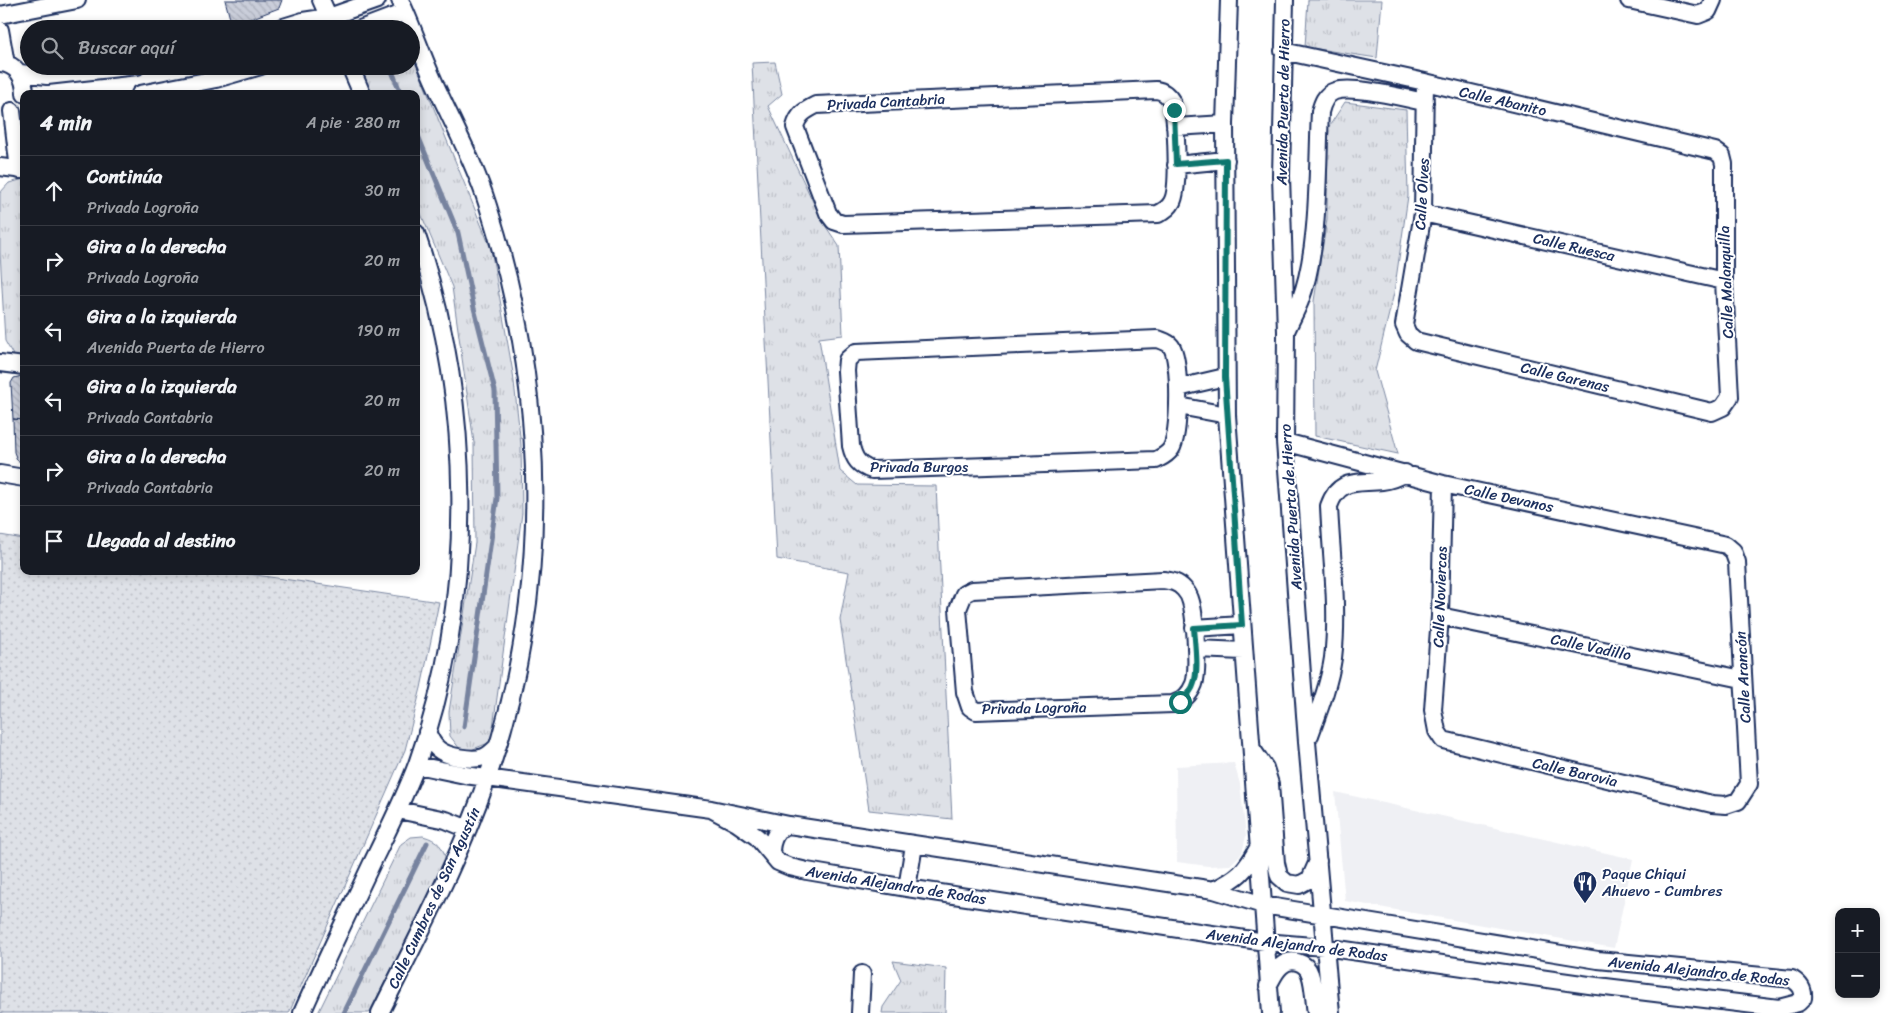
<!DOCTYPE html>
<html lang="es">
<meta charset="utf-8">
<style>
:root{--surface:#171b24;--page:#242831;--text:#f1f3f6;--muted:#9ea1a6;--line:#363941}
body{margin:0;font-family:Sriracha,sans-serif;background:var(--page);color:var(--text)}
.controls{position:absolute;right:15px;bottom:15px;display:grid;overflow:hidden;border-radius:10px;box-shadow:0 2px 8px #0003}
.controls button{width:45px;height:45px;display:grid;place-items:center;padding:0;border:0;border-bottom:1px solid var(--line);background:var(--surface);color:var(--text);font:25px sans-serif}
.stop{position:absolute;width:15px;height:15px;margin:-11px;border:4px solid #0f766e;border-radius:50%;background:#fff}
.stop.end{background:#0f766e;border-color:#fff;box-shadow:0 1px 5px #0008}
.list{margin:0;padding:0;list-style:none}
h2{display:flex;justify-content:space-between;align-items:center;height:65px;margin:0;padding:0 20px;font-size:21px}
h2 small{font-size:16px;font-weight:400;color:var(--muted)}
.list li{display:grid;grid-template-columns:32px 1fr auto;gap:15px;align-items:center;box-sizing:border-box;height:70px;padding:0 20px;border-top:1px solid var(--line)}
.list b{display:block;font-size:19px;white-space:nowrap}
.list p{margin:0;font-size:16px;white-space:nowrap;color:var(--muted)}
.list em{font-size:16px;font-style:normal;color:var(--muted)}
.icon{flex:none;width:28px;height:28px;fill:none;stroke:currentColor;stroke-width:2;stroke-linecap:round;stroke-linejoin:round}
.map{position:relative;flex:none;width:1895px;height:1013px;overflow:hidden}
.search{position:absolute;background:var(--surface);box-shadow:0 2px 8px #0003;left:20px;top:20px;width:400px;height:55px;display:flex;align-items:center;gap:12px;box-sizing:border-box;padding:0 18px;border-radius:28px;color:var(--muted);font-size:19px}
.panel{position:absolute;background:var(--surface);box-shadow:0 2px 8px #0003;left:20px;top:90px;width:400px;height:485px;border-radius:10px}
.map>svg:first-child{display:block}
.built{fill:#eff0f4}
.grass{fill:url(#grass-dots);stroke:#7c88a2}
.park{fill:url(#park-tufts);stroke:#7c88a2}
.lines{fill:none;stroke-linecap:round;stroke-linejoin:round}
.stream{stroke:#77839f;stroke-width:5}
.building{fill:url(#building-back-hatch);stroke:#1b2f5e}
.minor-casing{stroke:#1b2f5e;stroke-width:20}
.minor{stroke:#fff;stroke-width:16}
.route{stroke:#0f766e;stroke-width:6}
.labels{text-anchor:middle;stroke-width:4;stroke-linejoin:round;paint-order:stroke}
.street-label{font-size:15px;fill:#1b2f5e;stroke:#fff}
.poi-label{font-size:15px;fill:#1b2f5e;stroke:#fff;text-anchor:start}
</style>
<div class="map">
<svg width="1895" height="1013" viewBox="0 0 1895 1013">
<defs>
<pattern id="grass-dots" width="8" height="8" patternUnits="userSpaceOnUse" patternTransform="scale(1.25)"><rect width="8" height="8" fill="#dee1e7"/><path d="M2 2h.1M6 6h.1" fill="none" stroke="#bec1c9" stroke-width="1.8" stroke-linecap="round"/></pattern>
<pattern id="park-tufts" width="24" height="20" patternUnits="userSpaceOnUse" patternTransform="scale(1.25)"><rect width="24" height="20" fill="#dee1e7"/><path d="M3 7l-1-3M5 7V3M7 7l1-3M15 17l-1-3M17 17v-4M19 17l1-3" fill="none" stroke="#bec1c9"/></pattern>
<pattern id="building-back-hatch" width="6" height="6" patternUnits="userSpaceOnUse" patternTransform="scale(1.25)"><rect width="6" height="6" fill="#caceda"/><path d="M-1 5l2 2M0 0l6 6M5-1l2 2" fill="none" stroke="#adb1be"/></pattern>
</defs>
<rect width="100%" height="100%" fill="#fff"/>
<filter id="ink" filterUnits="userSpaceOnUse"><feTurbulence type="fractalNoise" baseFrequency=".02" numOctaves="2"/><feDisplacementMap in="SourceGraphic" scale="10" xChannelSelector="R" yChannelSelector="G"/><feConvolveMatrix kernelMatrix="1 2 1 2 8 2 1 2 1" color-interpolation-filters="sRGB"/></filter>
<g filter="url(#ink)">
<path class="built" d="M1234,763L1240,784L1246,836L1242,853L1230,865L1208,866L1177,862L1176,766Z
M1335,792L1633,859L1614,948L1345,901Z"/>
<path class="grass" d="M0,535L24,539V571H229L439,602L421,688L405,750L289,1013H0Z"/>
<path class="park" d="M1308,0H1382L1377,58L1305,47Z
M411,52L491,249L513,373L521,445L522,513L491,742L463,753L450,736L449,712L475,543L474,443L452,287L416,202V94H371L360,66H411Z
M775,62L782,94L768,106L822,221L839,246L843,335L819,338L840,471L857,485L936,486L952,819L869,810L840,620L849,572L777,559L752,63Z
M1345,102L1406,110L1408,196L1394,293L1375,371L1398,454L1315,436L1314,301L1327,219L1328,128Z
M24,179V358L13,355L5,341L0,252V193L9,183Z
M423,836C438,840 444,847 446,862L369,1013H318L401,844L411,837Z
M893,961L946,968L945,1013H882L883,1007L901,980Z"/>
<g class="lines">
<path class="stream" d="M390,66L401,94
M416,131L458,233L474,308L495,391L497,498L464,727
M344,1013L427,843"/>
</g>
<path class="building" d="M225,0H282L279,8L232,26Z
M22,376H24V420L13,419L11,383L14,378Z
M13,419L24,420V464L17,460L14,452Z"/>
<g class="lines">
<defs>
<path id="minor" d="M321,0L334,29
M1229,0L1225,124L1227,415L1271,1013
M1285,0L1281,176L1286,332L1285,442L1307,742L1331,1013
M1629,0L1698,15L1708,11L1713,0
M0,15L77,0
M277,29L303,21L329,17L377,0
M360,29L405,12
M0,30L6,64
M1283,51L1425,82L1715,151L1722,156L1724,164V281L1730,397L1723,407L1712,412L1416,341L1408,334L1404,325L1423,213L1425,82
M0,63C17,64 25,78 25,94
M350,66L362,94
M20,73L47,76L137,66
M1156,90C1164,91 1168,95 1172,102C1176,120 1180,188 1172,202C1169,208 1164,211 1158,214L843,224L834,221L828,213L795,127C798,115 804,111 816,105Z
M140,94L216,79L261,66
M12,111L19,170
M1175,127L1225,124
M1176,165L1226,160
M0,167L24,170
M1423,213L1724,281
M1287,329C1291,320 1296,311 1300,301C1320,249 1317,169 1320,112C1322,104 1325,94 1335,91C1354,85 1403,98 1425,102
M1158,339C1163,341 1168,342 1171,346C1181,359 1180,435 1171,449C1167,455 1162,457 1156,460L872,470C859,466 854,459 851,446L846,371L847,360L856,352Z
M0,363L24,366
M1178,388L1225,377
M1179,406L1227,415
M1285,442L1443,484L1726,545L1733,551L1737,562L1749,784L1738,801L1726,805L1712,804L1443,740L1437,731L1433,710L1440,616L1443,484
M0,474L24,478
M1163,580C1171,581 1178,582 1184,589C1187,592 1190,598 1191,602C1195,617 1199,670 1194,684C1190,694 1184,701 1173,704L976,711L970,707L965,692L958,609L964,594L972,590Z
M1440,616L1742,679
M1194,628L1242,625
M1196,649L1243,651
M427,732C430,738 432,744 438,749C447,757 473,761 484,757C489,755 493,751 497,747
M1310,735C1319,710 1329,685 1333,658C1339,608 1331,556 1329,506C1339,477 1358,484 1382,481C1391,480 1398,477 1405,473
M1252,749L1265,768L1270,784L1276,863L1279,876L1287,883L1299,885L1310,879L1318,861
M417,765L465,775L711,809L789,825L1214,890L1263,905L1598,960L1792,979C1800,984 1804,989 1803,998L1798,1003L1779,1008L1589,985L1324,947L1265,942L907,888L807,871L790,867L778,862L757,837L737,823L711,809
M398,810L446,820L468,829
M771,853C771,841 776,828 789,825
M907,888L914,845
M1214,890C1238,878 1245,872 1258,848
M1268,986C1272,979 1275,971 1281,966C1291,957 1306,962 1310,974C1314,985 1314,1001 1316,1013
M302,1013C324,963 348,914 371,865C387,832 404,799 417,764C477,597 473,400 416,233
M380,1013C418,936 459,860 487,779C552,593 548,394 488,206C475,164 453,124 435,84C422,56 413,27 400,0
M860,1013L862,974"/>
</defs>
<use href="#minor" class="minor-casing"/>
<use href="#minor" class="minor"/>
</g>
</g>
<g class="lines" filter="url(#ink)">
<path class="route" d="M1174,110L1176,164L1226,160L1225,377L1242,625L1194,628C1195,642 1199,671 1194,683C1192,691 1186,697 1180,702"/>
</g>
<defs>
<symbol id="restaurant-pin" viewBox="-11 -11 22 30"><path d="M0 17L-7.5 6A9.5 9.5 0 1 1 7.5 6Z" fill="#1b2f5e" stroke="#fff"/><path d="M-5-6h1v4h1v-4h1v4h1v-4h1v5L-1.5 .5V6h-2V.5L-5-1ZM5-6V6H3V1.5H1.5Q1.5-4 5-6Z" fill="#fff"/></symbol>
</defs>
<g fill-rule="evenodd">
<use href="#restaurant-pin" x="1571" y="869" width="28" height="38"/>
</g>
<g class="labels">
<g class="street-label">
<text transform="translate(1503 101) rotate(13)" y="5">Calle Abanito</text>
<text transform="translate(886 102) rotate(-3)" y="5">Privada Cantabria</text>
<text transform="translate(1283 102) rotate(-89)" y="5">Avenida Puerta de Hierro</text>
<text transform="translate(1422 194) rotate(-87)" y="5">Calle Olves</text>
<text transform="translate(1574 247) rotate(13)" y="5">Calle Ruesca</text>
<text transform="translate(1726 282) rotate(-92)" y="5">Calle Malanquilla</text>
<text transform="translate(1565 377) rotate(13)" y="5">Calle Garenas</text>
<text x="919" y="472">Privada Burgos</text>
<text transform="translate(1509 498) rotate(12)" y="5">Calle Devanos</text>
<text transform="translate(1291 507) rotate(-94)" y="5">Avenida Puerta de Hierro</text>
<text transform="translate(1440 597) rotate(-88)" y="5">Calle Noviercas</text>
<text transform="translate(1591 647) rotate(12)" y="5">Calle Vadillo</text>
<text transform="translate(1743 677) rotate(-93)" y="5">Calle Arancón</text>
<text transform="translate(1034 708) rotate(-1)" y="5">Privada Logroña</text>
<text transform="translate(1575 772) rotate(13)" y="5">Calle Barovia</text>
<text transform="translate(896 885) rotate(9)" y="5">Avenida Alejandro de Rodas</text>
<text transform="translate(434 898) rotate(-65)" y="5">Calle Cumbres de San Agustín</text>
<text transform="translate(1297 945) rotate(7)" y="5">Avenida Alejandro de Rodas</text>
<text transform="translate(1699 971) rotate(6)" y="5">Avenida Alejandro de Rodas</text>
</g>
<g class="poi-label">
<text x="1602" y="879">Paque Chiqui<tspan x="1602" dy="17">Ahuevo - Cumbres</tspan></text>
</g>
</g>
</svg>
<div class="controls">
<button>+</button>
<button>−</button>
</div>
<div class="stop" style="left:1180px;top:702px"></div>
<div class="stop end" style="left:1174px;top:110px"></div>
<div class="search"><svg class="icon" aria-label="search" viewBox="0 0 24 24"><circle cx="10" cy="10" r="6"/><path d="M15 15l6 6"/></svg>Buscar aquí</div>
<section class="panel">
<h2>4 min<small>A pie · 280 m</small></h2>
<ul class="list">
<li><svg class="icon" aria-label="ahead" viewBox="0 0 24 24"><path d="M12 20V5M6 11l6-6 6 6"/></svg><div><b>Continúa</b><p>Privada Logroña</p></div><em>30 m</em></li>
<li><svg class="icon" aria-label="right" viewBox="0 0 24 24"><path d="M7 20v-9h11M14 6l5 5-5 5"/></svg><div><b>Gira a la derecha</b><p>Privada Logroña</p></div><em>20 m</em></li>
<li><svg class="icon" aria-label="left" viewBox="0 0 24 24"><path d="M17 20v-9H6M10 6l-5 5 5 5"/></svg><div><b>Gira a la izquierda</b><p>Avenida Puerta de Hierro</p></div><em>190 m</em></li>
<li><svg class="icon" aria-label="left" viewBox="0 0 24 24"><path d="M17 20v-9H6M10 6l-5 5 5 5"/></svg><div><b>Gira a la izquierda</b><p>Privada Cantabria</p></div><em>20 m</em></li>
<li><svg class="icon" aria-label="right" viewBox="0 0 24 24"><path d="M7 20v-9h11M14 6l5 5-5 5"/></svg><div><b>Gira a la derecha</b><p>Privada Cantabria</p></div><em>20 m</em></li>
<li><svg class="icon" aria-label="arrive" viewBox="0 0 24 24"><path d="M6 21V4h12l-3 4 3 4H6"/></svg><div><b>Llegada al destino</b></div></li>
</ul>
</section>
</div>
